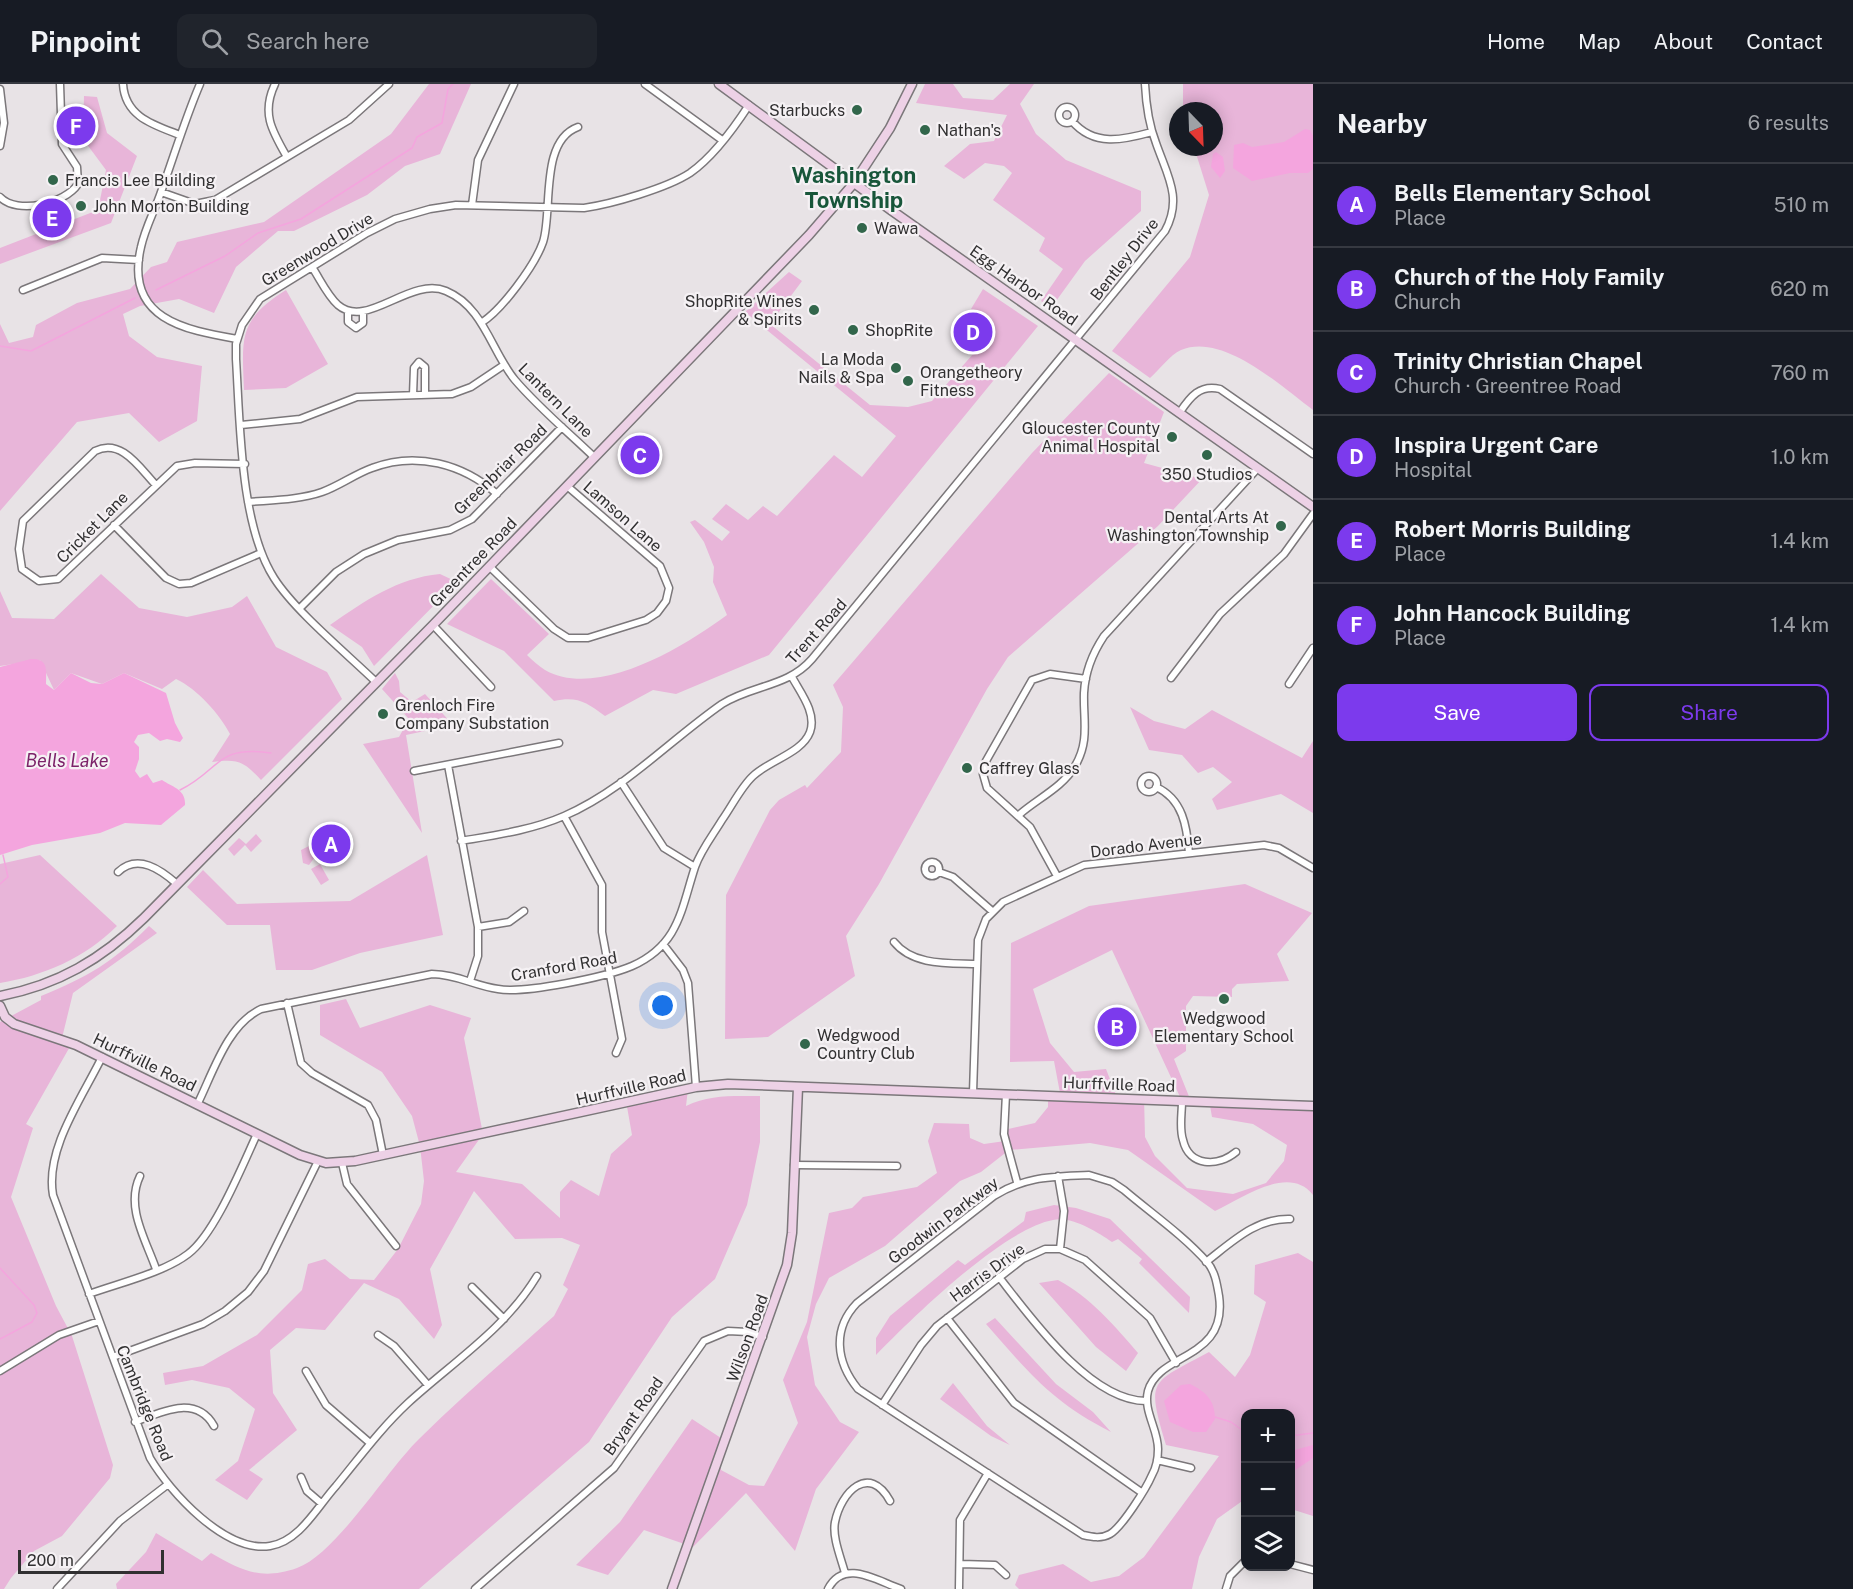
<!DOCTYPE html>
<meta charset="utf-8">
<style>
:root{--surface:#171b24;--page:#20242c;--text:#f1f3f6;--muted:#9ea1a6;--line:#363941;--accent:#7c3aed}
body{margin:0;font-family:"Public Sans",sans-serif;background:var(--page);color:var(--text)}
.controls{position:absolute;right:18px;bottom:18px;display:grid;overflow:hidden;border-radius:12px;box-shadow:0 3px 15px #0003}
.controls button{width:54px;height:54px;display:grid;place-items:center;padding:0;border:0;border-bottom:2px solid var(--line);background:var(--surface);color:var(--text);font:30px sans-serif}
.compass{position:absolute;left:1169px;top:18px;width:54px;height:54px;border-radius:50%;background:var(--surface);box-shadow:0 3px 15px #0003;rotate:157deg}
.scale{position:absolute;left:18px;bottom:15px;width:146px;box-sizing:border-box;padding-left:6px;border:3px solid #313031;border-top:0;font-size:16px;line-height:21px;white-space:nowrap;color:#313031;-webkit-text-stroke:4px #f5f1f4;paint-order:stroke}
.you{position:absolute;left:663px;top:922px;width:21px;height:21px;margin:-15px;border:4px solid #fff;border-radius:50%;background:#1a73e8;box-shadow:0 0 0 9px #1a73e833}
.badge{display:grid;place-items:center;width:39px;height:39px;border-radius:50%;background:var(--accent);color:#fff;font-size:20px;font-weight:700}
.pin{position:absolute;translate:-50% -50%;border:3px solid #fff;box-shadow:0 2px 6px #0006}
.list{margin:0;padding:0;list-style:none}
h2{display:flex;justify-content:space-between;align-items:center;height:78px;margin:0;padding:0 24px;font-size:26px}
h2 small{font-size:20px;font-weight:400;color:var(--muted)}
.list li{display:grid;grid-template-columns:39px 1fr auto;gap:18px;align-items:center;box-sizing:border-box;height:84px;padding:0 24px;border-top:2px solid var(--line)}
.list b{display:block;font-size:22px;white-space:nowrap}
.list p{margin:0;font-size:20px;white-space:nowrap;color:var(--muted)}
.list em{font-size:20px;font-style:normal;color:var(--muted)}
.actions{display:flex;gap:12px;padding:18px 24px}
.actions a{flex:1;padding:14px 0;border:2px solid var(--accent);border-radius:12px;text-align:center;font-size:21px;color:var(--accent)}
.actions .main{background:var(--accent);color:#fff}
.icon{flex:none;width:33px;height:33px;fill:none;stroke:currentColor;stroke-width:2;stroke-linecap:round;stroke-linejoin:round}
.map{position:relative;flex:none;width:1313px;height:1505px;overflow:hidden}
header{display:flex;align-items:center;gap:36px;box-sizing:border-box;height:84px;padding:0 30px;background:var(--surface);border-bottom:2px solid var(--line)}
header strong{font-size:28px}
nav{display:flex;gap:33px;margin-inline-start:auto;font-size:21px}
.search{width:420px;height:54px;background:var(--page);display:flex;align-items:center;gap:15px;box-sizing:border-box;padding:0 21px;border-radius:12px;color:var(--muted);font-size:22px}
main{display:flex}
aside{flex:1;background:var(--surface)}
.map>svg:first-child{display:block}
.green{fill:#e8b5d9}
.water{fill:#f4a5de}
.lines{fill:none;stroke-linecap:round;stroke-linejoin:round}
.stream{stroke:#f4a5de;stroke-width:1.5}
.street-casing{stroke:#7b777a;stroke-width:9}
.secondary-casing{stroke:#7b777a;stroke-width:11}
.street{stroke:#fff;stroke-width:6}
.secondary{stroke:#edd1e6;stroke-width:8}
.poi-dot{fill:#32664b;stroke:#f5f1f4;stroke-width:2}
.labels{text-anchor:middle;stroke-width:4.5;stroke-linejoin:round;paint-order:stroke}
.poi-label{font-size:16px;fill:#313031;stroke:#f5f1f4;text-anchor:start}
.street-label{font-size:16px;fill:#313031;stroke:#f5f1f4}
.water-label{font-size:18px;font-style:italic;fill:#7c2269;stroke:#f5f1f4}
.district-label{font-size:22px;font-weight:bold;fill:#18563a;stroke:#f5f1f4}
</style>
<header>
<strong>Pinpoint</strong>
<div class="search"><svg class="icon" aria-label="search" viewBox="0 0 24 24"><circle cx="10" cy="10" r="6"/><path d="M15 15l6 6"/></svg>Search here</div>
<nav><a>Home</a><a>Map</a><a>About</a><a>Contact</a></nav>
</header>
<main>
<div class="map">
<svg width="1313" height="1505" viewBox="0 0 1313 1505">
<rect width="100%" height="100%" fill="#e8e3e6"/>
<path class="green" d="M429,0H471L440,70L405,82L367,111L294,147H278L236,183L214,229L179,215L140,222L123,230L129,252L157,273L202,282L197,337L159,358L129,329L77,338L0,427V240L9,259L33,253L36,241L77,219L130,205L151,183L167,178L177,158L264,138L391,50Z
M925,0H953L963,14L993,16L1010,0H1034L1020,20L1036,50L1066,76L1141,107V127L1085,177L1051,224L1041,217L1063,185L1039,167L1045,154L993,116L1012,89L1004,82L985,79L964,95L944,82L970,60L994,57L1007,31L916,19Z
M1183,0H1313V326C1282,303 1223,248 1181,266C1170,271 1159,286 1150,294L1112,267L1190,173L1209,111L1194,63H1214V27H1183Z
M84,12L97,13L107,49L137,72L111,139L0,180V164L98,126L106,86L83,55Z
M789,188L802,197L770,240L870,321L908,323L932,317L994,246L971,225L983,205L1038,242L769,571L676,610L653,606L605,632C586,618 577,612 554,617L504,567L447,540L491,495L549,550L527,571C532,576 539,582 545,586C598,616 685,562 727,531L713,498L714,483L704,458L690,438L695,436L722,457L730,448L712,435L726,420L748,436L763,422L777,432L834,371L862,393L896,352L745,228Z
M286,206L328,280L286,304L244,306C242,254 238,236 286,206Z
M1109,289L1164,328L1144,379L1202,395L1158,442L1008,573L987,605L879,800L846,852L855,892L768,953L725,955L726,811L770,726L779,716L805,701L807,704L841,668L843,623L833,601L1032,369Z
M101,490L139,524L187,533L232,523L247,512L276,563L327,588L342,615L261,696C243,677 239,675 212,678L230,650C219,629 197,605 176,595L162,605L124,589L102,600L71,589L54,606L40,576L0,582V507L12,534L54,535Z
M440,490L457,498L374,582L362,563L330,541C365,517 397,494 440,490Z
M395,589L399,597L400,608L412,618L425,610L453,641L406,651L422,749L363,660L399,653L409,635L382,605Z
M1130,623L1154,637L1185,645L1212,626L1302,674L1313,657V729L1281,710L1217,726L1212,715L1232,698L1213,683L1198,689L1182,671L1149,666Z
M256,750L262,757L251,768L245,761L234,772L228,765L239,754L246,760Z
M311,761L317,770L309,781L303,779L301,766Z
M40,771L117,842C85,874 43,892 0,899V780Z
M427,771L443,851L360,869L312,886H276L270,841H227L187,803L203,786L237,820L350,817Z
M320,780L329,796L321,801L311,785Z
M1245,800L1312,829L1277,870L1289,897L1237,900L1232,905V913L1193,912L1186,922V967L1174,975L1190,1015H1181L1112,866L1033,905L1050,959L1074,988L1106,985L1116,1011L1144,1013L1145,1053L1155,1072L1187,1104L1233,1110L1266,1099L1284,1077L1287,1061L1253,1040L1212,1033L1209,1016L1313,1021V1111C1289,1080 1243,1114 1215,1127L1128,1066L1090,1059L1009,1066L981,1088L960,1097L885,1162L829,1194L816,1220L807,1253L815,1301L840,1338L859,1348L816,1405L795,1467L746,1409L693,1463L644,1446L608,1491L576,1481L620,1438L692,1335L721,1354V1386L749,1401L764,1402L798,1339L783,1296L807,1238L829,1129L852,1124L863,1113L917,1103L937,1089L928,1057L934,1039L969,1040L970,1054L984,1060L1005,1057L1004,1046L1035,1039L1048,1023V1009H1060L1054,977L1010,978L1011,859L1089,822Z
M149,842L157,849L73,909L62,954L72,959L26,1040L33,1044L11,1113L56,1222L72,1252L113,1381L110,1394L62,1452L34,1467L11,1494L4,1505H0V938L41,916V912C88,893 113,878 149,842Z
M346,915L360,944L430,921L471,934L464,954L483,1050L456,1088L522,1100L560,1134V1108L571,1096L599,1112L611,1070L632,1051L626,1017L688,1005L686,1022C710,1010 735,1012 760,1012V1058L747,1121L715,1195L672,1233L589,1358L419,1505H117L116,1500L146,1468L156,1449L202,1477L211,1469C241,1486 260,1497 297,1484C336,1470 387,1386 419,1355C462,1312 509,1273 554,1232L568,1205L563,1201L580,1161L562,1154L515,1155L474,1107L430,1185L442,1241L434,1255L399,1215L364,1199L325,1246L296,1244L270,1266L273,1309L297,1346L249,1386L263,1395L247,1416L215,1396L238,1377L255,1325L229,1304L192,1296L165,1301L163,1289L203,1282L257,1251L302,1206L308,1180L325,1175L350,1195L374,1196L398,1165L421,1120L424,1097L420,1062L412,1032L382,988L320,951V921Z
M1054,1121L1076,1124L1110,1135L1190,1213L1189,1229L1139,1179L1142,1175L1118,1155L1112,1158C1097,1148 1072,1132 1053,1136C1003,1145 912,1234 876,1271V1254L890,1232L958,1176L965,1181L1024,1137L1026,1128Z
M1298,1169L1313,1178V1432L1291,1425L1290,1330H1246L1245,1415L1217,1435L1199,1473L1192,1505H1019L1015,1501L1019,1491L1063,1480L1091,1498L1119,1492L1144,1473L1219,1372L1166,1361C1146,1294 1150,1300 1209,1268L1235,1293L1250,1271L1266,1218L1254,1210L1255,1181Z
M1058,1196C1089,1212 1116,1243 1138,1269L1126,1287L1096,1263L1039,1199Z
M995,1234L1056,1300L1093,1328L1111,1348C1052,1318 1029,1289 986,1240Z
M953,1299L987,1342L1010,1361L991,1352L940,1315Z"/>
<path class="water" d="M1305,45L1310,46L1313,52V85L1308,89H1290L1252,97L1233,84L1234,61L1243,59L1252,63L1284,58Z
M1216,68L1223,73L1225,87L1220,94L1211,83L1213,70Z
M31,575C49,574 46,587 46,600L54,606L71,589L91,599L102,600L124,589L166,609L175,639L183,654L180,658L167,655L160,657L149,649L138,651L134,658L139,663V675L135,687L140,694L147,690L153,699L162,696C172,703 186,705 185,721L161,741L125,739L100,749L32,761L0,771V583Z
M1190,1300C1206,1308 1215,1316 1215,1335L1206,1348H1193L1170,1338L1164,1317L1181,1301Z
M1313,1361V1374L1291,1389V1367Z"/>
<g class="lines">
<path class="stream" d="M156,206L225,172L258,149L301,135L412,64L417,53L442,39L448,5L453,0
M0,262L31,267L135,214
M180,706C221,686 215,661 271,669
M0,800L8,793L3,771
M0,1184L34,1221L37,1229L32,1238L0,1255
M1215,1333L1231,1338L1246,1349
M1290,1352L1313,1349"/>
<defs>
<path id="street" d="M123,0C125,33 154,41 180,51
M200,0C185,35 174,72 161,108C155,126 145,144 141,163C124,235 185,246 237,255
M275,0C261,29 272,47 287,73
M645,0L722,56
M0,5L4,39L0,62
M1059 31a8 8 0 1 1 16 0a8 8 0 1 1-16 0Z
M1072,37C1094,63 1123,56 1152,48
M161,108L195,120L215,116L349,36L389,0
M0,113C17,131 65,120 78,100L77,83L62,60L60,0
M472,121L478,76L514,0
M312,183C320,195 327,211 338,221C367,246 410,192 446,207C484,223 491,267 515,296C539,324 568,348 594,373
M23,206L102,174L139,176
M348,227V238L356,244L363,239V227
M481,239C502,226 535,181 543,158C553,128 539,57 578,43
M413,311L414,284L419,278L425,283V311
M1180,328C1190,313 1200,300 1220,305L1313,370
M241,341L300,335L357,313L452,310L471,303L504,281
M155,400C139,383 121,354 95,367L23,437L19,465L22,485L39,497L58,495L177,382L195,379L245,380
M248,418C273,416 299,416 322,408C339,402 355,390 372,384C416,367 463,380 497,410
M114,441L166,494L179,500L191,499L261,469
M489,482L554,545L568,554H588L646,536L657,529L666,517L669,504L660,482L567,402
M300,524L336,488L364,470L398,456L450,446L472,435L562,343
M433,541L491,603
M1171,594L1220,530L1284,470L1313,430
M376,598C346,569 295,527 274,494C240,441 240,338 236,275V260L242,241L260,215L367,149L395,135L430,125L456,121L584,124C612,120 667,104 690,89C713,73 734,44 749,21
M1289,600L1313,564
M448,681L478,843V872L470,897
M414,687L559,659
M1141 700a8 8 0 1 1 16 0a8 8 0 1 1-16 0Z
M621,698L664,764L695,783
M1156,703C1183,715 1187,743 1189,769
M1020,730C1037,715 1063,703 1075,682C1090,657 1083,635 1084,609C1085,588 1092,570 1104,552L1258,384
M564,732L602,801V848L622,955L616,969
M461,757C496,751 532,746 564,732C624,706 670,656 722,620C752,601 788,603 812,575L1165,147C1183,114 1167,91 1156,59C1149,41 1146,20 1145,0
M925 785a7 7 0 1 1 14 0a7 7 0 1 1-14 0Z
M118,788C138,769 161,786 177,800
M939,788L953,793L992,827
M1057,792L1030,743L987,704L983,690L986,677L1032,596L1050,590L1086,595
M478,843L509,838L524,827
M894,858C913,882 949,879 977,880
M663,860L683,886L688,899L696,1003
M287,919L301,979L312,989L368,1021L376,1036L383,1071
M102,973C82,1014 45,1065 53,1111L150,1374C170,1408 225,1469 270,1462C300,1457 317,1423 336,1402C359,1374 381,1344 408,1319C453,1278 505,1245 537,1192
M973,1009L978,856L986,835L1003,818L1084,781L1264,761L1279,764L1313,784
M1006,1010L1004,1050L1017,1098
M1182,1017C1182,1030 1179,1044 1183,1056C1189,1083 1218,1083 1236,1068
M197,1021C213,989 227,941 261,925L432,890C456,890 475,902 498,905C524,910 606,893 632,882C679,861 681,826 695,783C701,766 713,751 722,736C732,722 741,703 753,692C770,676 802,669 810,648C817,629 800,608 792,593
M342,1079L347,1100L396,1162
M794,1081L897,1082
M1089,1091L1112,1098L1124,1106C1151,1129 1183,1151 1207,1178C1215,1187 1217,1200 1219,1212C1228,1276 1159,1268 1148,1307C1143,1327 1158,1345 1158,1365C1158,1373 1156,1384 1152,1391C1146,1405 1122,1443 1110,1450C1101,1455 1092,1453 1083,1451L858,1305C836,1278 832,1245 857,1219L994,1112C1026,1092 1052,1093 1089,1091Z
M140,1092C125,1123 146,1156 156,1185
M1058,1092L1064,1127L1060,1165
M1206,1178C1232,1158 1256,1134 1290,1135
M999,1193C1031,1234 1090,1317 1146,1317
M472,1203L504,1235
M89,1210C119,1199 163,1189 188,1170C215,1150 242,1082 257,1050
M947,1234L1014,1319L1141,1408
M378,1251L394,1262L428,1301
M113,1273L203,1240L225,1227L248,1208L264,1187L318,1077
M0,1287L59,1251L99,1237
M306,1287L326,1321L370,1359
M882,1321L921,1261L937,1242L1023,1175L1045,1165H1060L1085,1176L1150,1234L1176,1279
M135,1338C161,1328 196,1310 214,1342
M1157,1376L1191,1384
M301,1393L307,1407L321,1419
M961,1480L995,1481L1006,1491
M1290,1480L1313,1486
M845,1489C841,1474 832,1453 835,1438C841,1408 869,1379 890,1417
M57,1505L120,1437L167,1401
M475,1505L614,1384L704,1257L728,1247L748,1248L763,1253
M828,1505C844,1474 877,1497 901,1505
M959,1505L960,1436L988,1389
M1226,1505L1230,1492L1246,1476"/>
<path id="secondary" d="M719,0L891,126L1313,423
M0,912C58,901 102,875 144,834L433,541L809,151L854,99L890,44L912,0
M0,922L5,933L14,940L76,961L300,1071L326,1079L355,1077L696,1003L728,1000L1313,1022
M672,1505L787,1181L792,1149L798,1003"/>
</defs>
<use href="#street" class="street-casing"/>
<use href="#secondary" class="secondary-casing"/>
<use href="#street" class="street"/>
<use href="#secondary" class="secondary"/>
</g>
<g class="poi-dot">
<circle cx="857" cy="26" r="6"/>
<circle cx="925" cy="46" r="6"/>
<circle cx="53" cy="96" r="6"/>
<circle cx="81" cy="122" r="6"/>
<circle cx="862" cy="144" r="6"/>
<circle cx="814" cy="226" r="6"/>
<circle cx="853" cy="246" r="6"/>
<circle cx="896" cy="284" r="6"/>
<circle cx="908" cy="297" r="6"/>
<circle cx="1172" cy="353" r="6"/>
<circle cx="1207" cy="371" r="6"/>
<circle cx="1281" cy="442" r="6"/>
<circle cx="383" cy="630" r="6"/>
<circle cx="967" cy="684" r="6"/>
<circle cx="1224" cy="915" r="6"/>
<circle cx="805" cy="960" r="6"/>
</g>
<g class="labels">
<g class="poi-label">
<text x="845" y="32" text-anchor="end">Starbucks</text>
<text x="937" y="52">Nathan's</text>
<text x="65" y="102">Francis Lee Building</text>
<text x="93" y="128">John Morton Building</text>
<text x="874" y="150">Wawa</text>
<text x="802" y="223" text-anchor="end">ShopRite Wines<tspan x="802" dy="18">&amp; Spirits</tspan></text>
<text x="865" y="252">ShopRite</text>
<text x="884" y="281" text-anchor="end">La Moda<tspan x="884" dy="18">Nails &amp; Spa</tspan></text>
<text x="920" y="294">Orangetheory<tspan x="920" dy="18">Fitness</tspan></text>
<text x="1160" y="350" text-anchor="end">Gloucester County<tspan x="1160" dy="18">Animal Hospital</tspan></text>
<text x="1207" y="396" text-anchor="middle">350 Studios</text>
<text x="1269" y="439" text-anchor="end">Dental Arts At<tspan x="1269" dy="18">Washington Township</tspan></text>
<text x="395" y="627">Grenloch Fire<tspan x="395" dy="18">Company Substation</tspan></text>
<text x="979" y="690">Caffrey Glass</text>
<text x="1224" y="940" text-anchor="middle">Wedgwood<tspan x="1224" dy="18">Elementary School</tspan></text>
<text x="817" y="957">Wedgwood<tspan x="817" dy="18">Country Club</tspan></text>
</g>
<g class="street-label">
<text transform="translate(317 165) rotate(-31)" y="6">Greenwood Drive</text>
<text transform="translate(1124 175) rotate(-52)" y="6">Bentley Drive</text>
<text transform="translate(1024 201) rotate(35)" y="6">Egg Harbor Road</text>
<text transform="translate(556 316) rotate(45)" y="6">Lantern Lane</text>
<text transform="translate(500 385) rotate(-44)" y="6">Greenbriar Road</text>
<text transform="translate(623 432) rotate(41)" y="6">Lamson Lane</text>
<text transform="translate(92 443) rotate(-45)" y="6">Cricket Lane</text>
<text transform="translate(473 478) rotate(-46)" y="6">Greentree Road</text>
<text transform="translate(816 547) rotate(-48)" y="6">Trent Road</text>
<text transform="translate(1146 761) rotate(-7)" y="6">Dorado Avenue</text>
<text transform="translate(564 882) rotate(-10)" y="6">Cranford Road</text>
<text transform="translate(145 978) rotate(26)" y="6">Hurffville Road</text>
<text transform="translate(1119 1000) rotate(2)" y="6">Hurffville Road</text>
<text transform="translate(631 1003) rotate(-13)" y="6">Hurffville Road</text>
<text transform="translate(943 1136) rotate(-37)" y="6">Goodwin Parkway</text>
<text transform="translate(987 1188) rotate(-36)" y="6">Harris Drive</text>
<text transform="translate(747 1254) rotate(-70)" y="6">Wilson Road</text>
<text transform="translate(145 1319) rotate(68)" y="6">Cambridge Road</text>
<text transform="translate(633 1332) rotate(-55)" y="6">Bryant Road</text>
</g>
<g class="water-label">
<text x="67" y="683">Bells Lake</text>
</g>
<g class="district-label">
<text x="854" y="99">Washington<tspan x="854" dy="25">Township</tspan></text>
</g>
</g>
</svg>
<div class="controls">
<button>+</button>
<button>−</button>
<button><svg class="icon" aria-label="layers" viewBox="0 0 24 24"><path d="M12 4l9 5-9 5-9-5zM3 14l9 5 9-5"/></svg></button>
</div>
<svg class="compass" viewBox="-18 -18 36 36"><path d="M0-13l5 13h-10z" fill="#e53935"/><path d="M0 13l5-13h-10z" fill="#9ea1a6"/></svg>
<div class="scale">200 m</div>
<div class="you"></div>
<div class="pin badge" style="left:331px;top:760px">A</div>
<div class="pin badge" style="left:1117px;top:943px">B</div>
<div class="pin badge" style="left:640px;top:371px">C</div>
<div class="pin badge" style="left:973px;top:248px">D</div>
<div class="pin badge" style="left:52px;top:134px">E</div>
<div class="pin badge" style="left:76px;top:42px">F</div>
</div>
<aside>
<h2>Nearby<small>6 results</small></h2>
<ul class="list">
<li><span class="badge">A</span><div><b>Bells Elementary School</b><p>Place</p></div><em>510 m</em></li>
<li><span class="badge">B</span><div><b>Church of the Holy Family</b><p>Church</p></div><em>620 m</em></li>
<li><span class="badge">C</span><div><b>Trinity Christian Chapel</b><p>Church · Greentree Road</p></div><em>760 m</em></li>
<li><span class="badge">D</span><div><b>Inspira Urgent Care</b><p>Hospital</p></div><em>1.0 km</em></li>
<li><span class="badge">E</span><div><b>Robert Morris Building</b><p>Place</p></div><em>1.4 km</em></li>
<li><span class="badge">F</span><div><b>John Hancock Building</b><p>Place</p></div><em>1.4 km</em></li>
</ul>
<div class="actions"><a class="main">Save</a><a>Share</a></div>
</aside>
</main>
